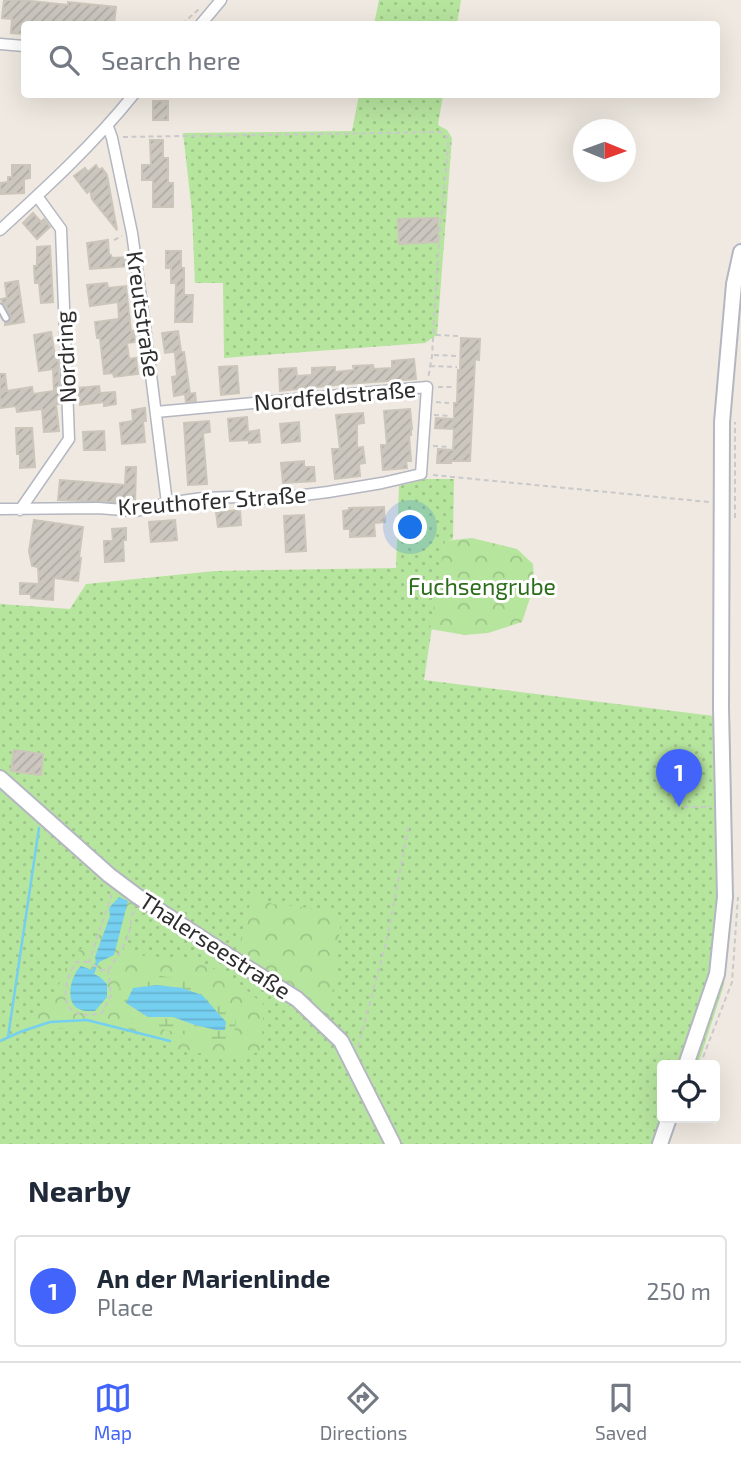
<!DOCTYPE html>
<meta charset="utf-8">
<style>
:root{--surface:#fff;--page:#f6f6f7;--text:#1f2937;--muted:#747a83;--line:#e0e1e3;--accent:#4264fb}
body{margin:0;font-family:"Exo 2",sans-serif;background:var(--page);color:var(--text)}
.controls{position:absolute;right:21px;bottom:21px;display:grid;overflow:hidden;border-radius:7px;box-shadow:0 7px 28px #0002}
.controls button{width:63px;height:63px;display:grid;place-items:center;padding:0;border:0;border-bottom:2px solid var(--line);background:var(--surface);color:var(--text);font:35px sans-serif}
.compass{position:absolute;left:573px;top:119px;width:63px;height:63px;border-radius:50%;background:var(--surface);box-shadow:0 7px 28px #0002;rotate:91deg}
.you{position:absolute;left:411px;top:528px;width:24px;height:24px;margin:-18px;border:5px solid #fff;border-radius:50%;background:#1a73e8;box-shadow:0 0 0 10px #1a73e833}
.badge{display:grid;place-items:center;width:46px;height:46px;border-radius:50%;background:var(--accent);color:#fff;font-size:23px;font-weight:700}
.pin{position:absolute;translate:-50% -58px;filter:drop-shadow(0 2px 4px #0008)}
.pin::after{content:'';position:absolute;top:37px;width:24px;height:21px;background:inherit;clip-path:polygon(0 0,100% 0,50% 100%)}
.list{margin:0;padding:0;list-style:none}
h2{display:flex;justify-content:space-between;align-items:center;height:91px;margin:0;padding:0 28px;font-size:30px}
h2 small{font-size:23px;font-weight:400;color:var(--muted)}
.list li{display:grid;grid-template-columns:46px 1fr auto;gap:21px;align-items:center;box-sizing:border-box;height:112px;margin:0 14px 14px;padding:0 14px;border:2px solid var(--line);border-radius:7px}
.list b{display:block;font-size:26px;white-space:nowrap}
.list p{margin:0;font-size:23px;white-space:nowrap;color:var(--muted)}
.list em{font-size:23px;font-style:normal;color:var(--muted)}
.icon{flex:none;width:38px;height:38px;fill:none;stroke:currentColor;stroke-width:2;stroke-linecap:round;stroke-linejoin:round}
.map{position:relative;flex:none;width:741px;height:1144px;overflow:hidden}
.search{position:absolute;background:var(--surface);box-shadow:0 7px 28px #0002;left:21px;right:21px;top:21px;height:77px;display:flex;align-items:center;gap:18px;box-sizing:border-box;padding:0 24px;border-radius:7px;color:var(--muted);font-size:26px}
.sheet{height:217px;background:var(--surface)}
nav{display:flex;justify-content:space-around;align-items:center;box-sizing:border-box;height:98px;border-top:2px solid var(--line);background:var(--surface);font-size:19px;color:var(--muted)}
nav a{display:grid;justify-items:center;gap:4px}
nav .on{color:var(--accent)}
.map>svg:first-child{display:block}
.grass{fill:url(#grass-dots)}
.forest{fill:url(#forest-crowns);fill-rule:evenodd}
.wetland{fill:url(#wetland-marsh);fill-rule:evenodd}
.water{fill:url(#water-rules)}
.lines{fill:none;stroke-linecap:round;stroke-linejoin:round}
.stream{stroke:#75cff0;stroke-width:2.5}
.building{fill:url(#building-hatch);stroke:#cbc5ba;stroke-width:2}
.lane-casing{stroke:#b4b7c1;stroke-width:9}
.street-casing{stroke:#b4b7c1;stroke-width:13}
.secondary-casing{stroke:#b4b7c1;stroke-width:18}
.path{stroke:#c9c9c9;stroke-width:2;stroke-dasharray:5 3.5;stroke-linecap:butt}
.lane{stroke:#fff;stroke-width:5}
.street{stroke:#fff;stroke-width:10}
.secondary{stroke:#fff;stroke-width:14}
.labels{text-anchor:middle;stroke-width:6;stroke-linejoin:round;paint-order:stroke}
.street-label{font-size:23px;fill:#2e2e2e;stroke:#fff}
.park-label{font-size:23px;fill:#2c6e1b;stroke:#fff}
</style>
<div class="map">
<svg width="741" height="1144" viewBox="0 0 741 1144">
<defs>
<pattern id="grass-dots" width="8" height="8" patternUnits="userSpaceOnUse" patternTransform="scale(1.75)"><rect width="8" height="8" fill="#b6e59e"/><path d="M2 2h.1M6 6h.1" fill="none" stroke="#9dc588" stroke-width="1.8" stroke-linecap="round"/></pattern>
<pattern id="forest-crowns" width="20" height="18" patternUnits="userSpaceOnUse" patternTransform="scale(1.75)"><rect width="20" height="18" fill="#b6e59e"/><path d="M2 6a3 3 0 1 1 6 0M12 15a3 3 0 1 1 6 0" fill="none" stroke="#9dc588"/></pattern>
<pattern id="wetland-marsh" width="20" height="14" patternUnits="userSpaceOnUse" patternTransform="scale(1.75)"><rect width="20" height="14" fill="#b6e59e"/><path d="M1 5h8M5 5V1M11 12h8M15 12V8" fill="none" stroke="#9dc588"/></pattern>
<pattern id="water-rules" width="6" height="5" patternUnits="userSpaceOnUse" patternTransform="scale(1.75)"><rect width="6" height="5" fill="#75cff0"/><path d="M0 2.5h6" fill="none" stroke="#66b2ce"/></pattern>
<pattern id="building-hatch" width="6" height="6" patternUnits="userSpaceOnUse" patternTransform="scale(1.75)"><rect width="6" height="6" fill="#cbc7bf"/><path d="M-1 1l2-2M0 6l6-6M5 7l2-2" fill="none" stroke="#afaba4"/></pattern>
</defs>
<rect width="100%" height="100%" fill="#efe9e1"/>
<path class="grass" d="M379,0H461L457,24H374Z
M359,95H443L438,125L447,130L452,138L437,335L425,343L224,358L223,283H195L192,212L183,133L352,131Z
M426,479H454L453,539L445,542L424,680L730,718L733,891L724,985L698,1065H662V1118H677L666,1144H0V604L70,609L86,584L215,571L396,568L399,486Z"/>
<path class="forest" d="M472,538L517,549L533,564L534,586L522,622L488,633L465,635L430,629L445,541Z
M112,888L138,902L122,953L127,954L192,960L229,975L264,1005L261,1051L242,1057H223L182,1050L115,1028L26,1029L56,993L64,970L79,950L92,943ZM109,908L114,955L99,962L94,974L72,1002V980L87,968L91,971L96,961L95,957L110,916Z
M252,896L273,904L329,910L341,919L329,1022L237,954Z"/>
<path class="wetland" d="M156,975L206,984L232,1008L236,1022L233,1040L216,1041L183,1034L140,1024L119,1011L116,993L126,979ZM157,985L182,988L202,995L225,1030H216L195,1025L126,1003L133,988Z"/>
<path class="water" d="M119,897L128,901L114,955L99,962L94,974L100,977L107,984V997L95,1011C89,1011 83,1012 77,1008C65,1000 71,975 81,966L92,970L96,962L95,957L110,916L109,908Z
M157,985L182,988L202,995L226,1022L225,1030H216L195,1025L173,1017H148L126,1003L133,988Z"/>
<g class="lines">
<path class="stream" d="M8,1037L39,828
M0,1041L20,1032L50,1022L87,1020L170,1041"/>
</g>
<path class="building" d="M4,0H22L68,5V2L116,7L114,24H56L24,22L23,34L11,33L12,19L2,18Z
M153,101H168V120H153Z
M150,140H163V158H168V183H173V207H153V180H142V165H151Z
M12,165H30V178L24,179V193L0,194V183L8,182V177H12Z
M96,165L99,170L102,168L107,175L117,230L92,199L90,190L87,193L74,176L85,168L88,172Z
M33,213L41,222L44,219L50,227L37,239L23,223Z
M438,218V242L399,244L398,219Z
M108,240L109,255H111L112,258L128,257L129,266L90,269L87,243Z
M50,246L53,302L41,303L39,283H35L34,266H37V247Z
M166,251H181V268H184V295H193L192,322H175L176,283H171V268H166Z
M18,281L24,322L5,325V323L9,322L11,317L5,304L2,302L1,299L7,298L5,283Z
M107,283L108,288L126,286L131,331H134L135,342L127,343L129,359L136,358L138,374L114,377L113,373L104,374L100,338H97L95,322L119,319L118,302L90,306L87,285Z
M178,331L181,351L165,353L162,333Z
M51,332L55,356H58L60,404H56L59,431L44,432L42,409L17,412L16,406L0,408V374H5L7,391L32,387L33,394L54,391L53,369L39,371L34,335Z
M461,338L480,339L479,360L475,359L470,461H451V463H437L438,449L453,450L454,429L435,428L436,418L454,419V403H457L458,370H460Z
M184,352L190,394L195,393L196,401L186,402L185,394L174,396L172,377L177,376L175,353Z
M414,359L416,379L345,384L280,391L279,369L296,368L297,376L312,375V368L335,367V372L354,370L353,366L373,365L374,369L392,368V361Z
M237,366L239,393L221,395L219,367Z
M99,386L100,393L115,392L116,404L104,406V402L80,405L78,388Z
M145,408L146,421H143L145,442L122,444L120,423L133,421L132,410Z
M410,409L412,429H411V435H409L411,461H406L407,468L383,470L381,445H387L384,411Z
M363,413L364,423L357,424V448L363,447L365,463L359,464L360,476L335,479L332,449H340L336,415Z
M247,417L248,432L259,430L260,442L249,443V440L230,441L228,419Z
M209,421L210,432L203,433L207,484L188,485L184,423Z
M299,422L300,441L282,443L280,424Z
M16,428H32L35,467L20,468V454H17Z
M104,431L105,450H84L83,432Z
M304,461V467H314L315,481L283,483L281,463Z
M126,467H136L135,503L58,500L60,480L125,485Z
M384,507L385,522L374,523L375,536L350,537V529H344L343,511L349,510V508Z
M240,510L241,525L218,527L216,512Z
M304,515L306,551L286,552L284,516Z
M34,520L83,527L79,558H81L78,581L54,578L53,600L31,598V594H20V583L39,584L38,567L32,566L29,551Z
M175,520L177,540L151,542L149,522Z
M126,528V540H123L124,561L105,562L104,541H113L112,529Z
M14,750L43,754L41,775L11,771Z"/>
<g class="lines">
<defs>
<path id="lane" d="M0,307L6,318"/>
<path id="street" d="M201,24L221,0
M0,44L24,46
M108,127L112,138L132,233L144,319L167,503
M0,230C47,187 94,144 134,94
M0,509L98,508L136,511L167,503L203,498L232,497L272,499L328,492L382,483L421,474L427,387L156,412
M20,510L69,439L61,229L37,196"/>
<path id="secondary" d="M0,778L109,875L137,896L241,964L297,999L341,1041L393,1144
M686,1065L717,974L725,897L721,708L722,422L734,284L741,252
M660,1144L669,1118"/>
</defs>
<use href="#lane" class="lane-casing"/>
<use href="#street" class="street-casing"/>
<use href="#secondary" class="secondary-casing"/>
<path class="path" d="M182,24L199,9
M123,137L441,132L448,138V147L438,255L432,356L428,379
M114,240L122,236
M436,335L459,336
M434,355L457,356
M430,366L457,367
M438,387H455
M436,402L449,403
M434,415L451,416
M433,446L450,447
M433,475L709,502
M735,518V422
M684,807H712
M112,894L89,962L101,970H108L118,956L128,937L134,907
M88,962H76C59,990 59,1023 102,1013L111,995L108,970
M358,1047L387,939L409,824
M700,1065L732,982L738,897"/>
<use href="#lane" class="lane"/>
<use href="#street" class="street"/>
<use href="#secondary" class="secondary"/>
</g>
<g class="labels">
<g class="street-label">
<text transform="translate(143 314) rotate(82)" y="8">Kreutstraße</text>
<text transform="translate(66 357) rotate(-93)" y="8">Nordring</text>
<text transform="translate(335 396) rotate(-5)" y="8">Nordfeldstraße</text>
<text transform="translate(212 501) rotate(-4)" y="8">Kreuthofer Straße</text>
<text transform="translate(215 946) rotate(33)" y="8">Thalerseestraße</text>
</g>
<g class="park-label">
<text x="482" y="595">Fuchsengrube</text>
</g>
</g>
</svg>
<div class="controls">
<button><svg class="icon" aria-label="locate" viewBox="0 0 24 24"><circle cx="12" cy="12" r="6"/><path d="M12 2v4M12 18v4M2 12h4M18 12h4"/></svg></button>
</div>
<svg class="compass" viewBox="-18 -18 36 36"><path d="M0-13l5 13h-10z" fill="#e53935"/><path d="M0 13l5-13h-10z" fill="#747a83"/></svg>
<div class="you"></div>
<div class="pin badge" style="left:679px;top:807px">1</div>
<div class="search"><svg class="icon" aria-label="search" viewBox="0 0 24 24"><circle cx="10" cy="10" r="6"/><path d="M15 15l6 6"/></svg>Search here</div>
</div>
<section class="sheet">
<h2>Nearby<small></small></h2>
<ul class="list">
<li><span class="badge">1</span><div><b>An der Marienlinde</b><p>Place</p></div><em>250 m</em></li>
</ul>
</section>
<nav>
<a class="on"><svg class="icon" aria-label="map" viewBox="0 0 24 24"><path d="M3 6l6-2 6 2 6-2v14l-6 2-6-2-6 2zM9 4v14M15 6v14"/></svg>Map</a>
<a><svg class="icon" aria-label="directions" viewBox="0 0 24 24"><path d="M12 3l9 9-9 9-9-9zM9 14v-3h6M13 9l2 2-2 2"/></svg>Directions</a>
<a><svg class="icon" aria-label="saved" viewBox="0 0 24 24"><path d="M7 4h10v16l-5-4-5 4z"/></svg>Saved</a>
</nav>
